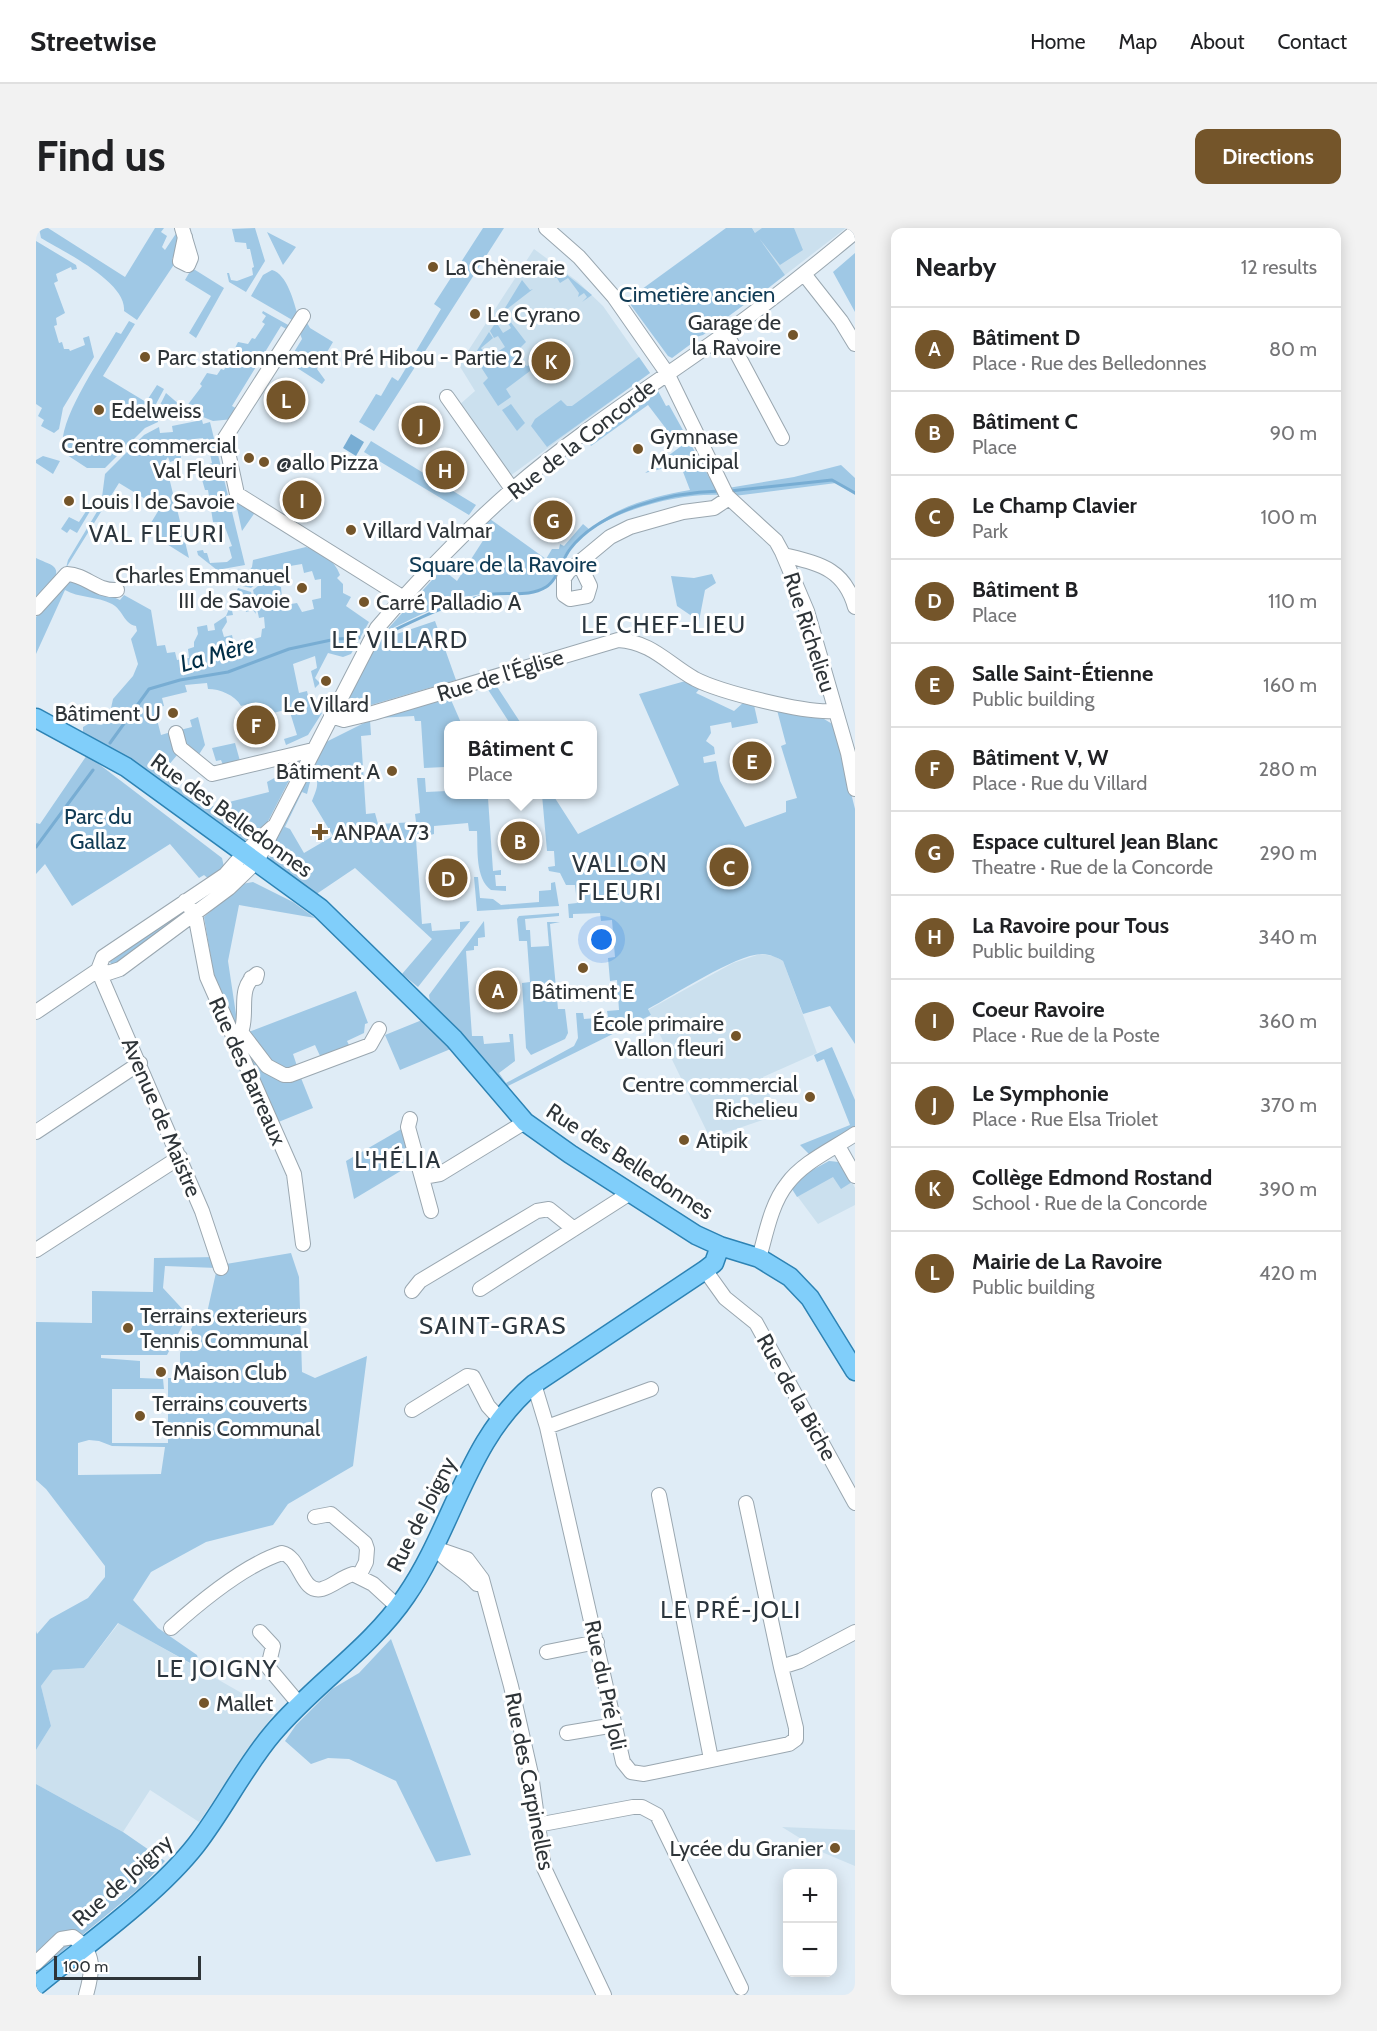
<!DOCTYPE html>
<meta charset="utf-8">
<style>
:root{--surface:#fff;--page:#f2f2f2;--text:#202124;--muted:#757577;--line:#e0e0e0;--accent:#74552a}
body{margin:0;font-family:Cabin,sans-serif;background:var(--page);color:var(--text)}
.controls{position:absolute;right:18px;bottom:18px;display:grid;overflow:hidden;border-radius:12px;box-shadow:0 3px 15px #0003}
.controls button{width:54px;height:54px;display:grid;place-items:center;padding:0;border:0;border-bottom:2px solid var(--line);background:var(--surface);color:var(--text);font:30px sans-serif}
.scale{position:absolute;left:18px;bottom:15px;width:147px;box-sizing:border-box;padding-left:6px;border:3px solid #2e3438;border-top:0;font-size:16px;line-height:21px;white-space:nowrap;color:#2e3438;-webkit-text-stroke:4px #fff;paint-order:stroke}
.you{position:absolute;left:566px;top:712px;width:21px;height:21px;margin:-15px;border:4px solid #fff;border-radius:50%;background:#1a73e8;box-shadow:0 0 0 9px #1a73e833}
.badge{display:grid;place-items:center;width:39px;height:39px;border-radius:50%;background:var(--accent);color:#fff;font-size:20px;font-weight:700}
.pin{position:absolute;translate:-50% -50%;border:3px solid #fff;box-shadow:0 2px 6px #0006}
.popup{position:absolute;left:408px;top:493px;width:153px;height:78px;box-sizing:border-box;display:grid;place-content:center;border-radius:12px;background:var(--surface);filter:drop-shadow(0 2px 4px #0005);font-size:20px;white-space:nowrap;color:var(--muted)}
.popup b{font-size:22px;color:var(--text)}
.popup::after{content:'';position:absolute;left:50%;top:100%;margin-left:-12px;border:12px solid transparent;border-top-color:var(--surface)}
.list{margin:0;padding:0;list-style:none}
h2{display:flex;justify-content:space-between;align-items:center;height:78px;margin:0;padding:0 24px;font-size:26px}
h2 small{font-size:20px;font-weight:400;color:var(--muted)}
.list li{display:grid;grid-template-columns:39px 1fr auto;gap:18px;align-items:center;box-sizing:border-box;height:84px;padding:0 24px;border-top:2px solid var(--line)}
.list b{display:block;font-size:22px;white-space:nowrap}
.list p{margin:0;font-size:20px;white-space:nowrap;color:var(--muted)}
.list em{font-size:20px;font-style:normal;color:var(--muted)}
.map{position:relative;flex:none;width:819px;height:1767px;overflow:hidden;border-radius:12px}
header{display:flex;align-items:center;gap:36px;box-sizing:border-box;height:84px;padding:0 30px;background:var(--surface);border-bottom:2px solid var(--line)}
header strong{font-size:28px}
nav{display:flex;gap:33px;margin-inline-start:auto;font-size:21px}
.intro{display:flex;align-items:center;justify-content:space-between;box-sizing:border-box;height:144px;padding:0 36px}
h1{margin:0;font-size:42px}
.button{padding:15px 27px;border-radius:12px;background:var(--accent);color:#fff;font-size:21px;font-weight:700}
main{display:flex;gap:36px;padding:0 36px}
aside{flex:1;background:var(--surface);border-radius:12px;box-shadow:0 3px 15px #0003}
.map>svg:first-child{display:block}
.built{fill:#cbe0ee}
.green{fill:#9fc8e5;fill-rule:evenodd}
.water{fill:#78add3}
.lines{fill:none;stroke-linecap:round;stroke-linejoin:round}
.stream{stroke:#78add3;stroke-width:3}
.minor-casing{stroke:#9aa7b0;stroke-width:16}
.major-casing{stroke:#2d83b4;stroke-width:21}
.minor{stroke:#fff;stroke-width:14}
.major{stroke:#80cefa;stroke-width:18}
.poi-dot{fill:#74552a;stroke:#fff;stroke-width:2}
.labels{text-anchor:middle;stroke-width:6;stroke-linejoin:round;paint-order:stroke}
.poi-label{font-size:22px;fill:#2e3438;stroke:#fff;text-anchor:start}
.park-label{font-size:22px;fill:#103b55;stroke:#fff}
.street-label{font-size:22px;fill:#2e3438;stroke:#fff}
.neighbourhood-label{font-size:24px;letter-spacing:1.5px;fill:#2c363e;stroke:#fff}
.water-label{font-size:24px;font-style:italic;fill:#002e47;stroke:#fff}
</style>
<header>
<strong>Streetwise</strong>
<nav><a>Home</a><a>Map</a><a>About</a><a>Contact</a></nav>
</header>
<div class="intro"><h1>Find us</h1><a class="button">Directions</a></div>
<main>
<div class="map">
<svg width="819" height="1767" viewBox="0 0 819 1767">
<rect width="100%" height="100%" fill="#dfecf6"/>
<path class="built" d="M716,0H810L749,47Z
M498,21L541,53L567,78L614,145L474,248L422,178L439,163L423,137Z
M724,726L738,728L747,733L781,825L727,849L741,887L674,910L612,782L697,735Z
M793,933L802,934L809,941L819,960V977L782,996L756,961L771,945Z
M83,1395L239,1484L163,1594L114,1562L87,1604L0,1556V1522L15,1498L5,1458L17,1442L48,1440Z
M746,1599L819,1602V1638L788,1625Z"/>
<path class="green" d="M3,0H12L89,49L119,0H128L125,4L131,8L126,19L129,22L141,4L145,15L136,31L139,35L101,92L88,83C91,54 28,24 5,10Z
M219,0L229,33L210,64L193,54L191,45H193L195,52L201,53L217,47L216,40L218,39L214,21H211L210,15L199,14L196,1Z
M447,0H468L338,203L323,194L340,166L345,168L356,149L362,153L364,150L405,81L398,76Z
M690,0H716L719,5L726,0H758L767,22L744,37L723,10L749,47L726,65L718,67L716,71L667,107L660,109L659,113L636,130L632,128L591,72Z
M231,4L260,19L247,37Z
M0,13L40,37L41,41L36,42L35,39L20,46L22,53L18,55L29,85L20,90L21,97L18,98L23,115L26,114L28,121H33L34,123L49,117L47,110L53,108L58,129L27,180L23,201L18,205L5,198L8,192L2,188L6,180L0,176Z
M819,25V84L797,44Z
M515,34L556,67L546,74L551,69L548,65L542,69L543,65L532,50L524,55L521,50L515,49L511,44Z
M156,40L188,60L160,110L153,105L175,68L149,52Z
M236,42C251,46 258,74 262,88L258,93L215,68L227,47Z
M486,52L494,62L497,61L467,84L490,114L482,122L484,134L491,138L502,135V137L470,161L475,169L462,178L447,155L452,150L443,136L436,139L433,135L453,104L457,110L445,120L452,130L469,119L462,108L458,110L454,103L460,94L467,105L475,100L468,89L461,93Z
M227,83L254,98L252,102L245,98L196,178L203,182L198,191L177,193L167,189L135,193L133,186L124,188L123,179L130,165L145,178L150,179L166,158L164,156L171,145L181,147L185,141L188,142L202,114L212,116L216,110L219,111L229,96L226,94L230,88L226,85Z
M93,93L99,96L67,148L110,174L121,157L128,161L120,176L122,194L109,200L69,240H51L28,225C17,198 66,129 80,104L85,106Z
M270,93L274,100L297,114L281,141L289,152L286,156L252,134L266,111L263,103Z
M603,129L614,145L511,219L495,198L499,191L525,172L531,178H536Z
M621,161L630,178L633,177L683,267C639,265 565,285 534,319C526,328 519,352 511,358C497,368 473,364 457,365C422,366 380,389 349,404L406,341L421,353L448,311L440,305L454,291L510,331L516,321H523L524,316L528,318L547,296L554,302C579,278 620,268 654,262L644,236L609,245L644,219L612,177L555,218L551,212Z
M475,176L489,195L481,203L466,182Z
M166,192L167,196L174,194L209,337L181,342L162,327L161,323L167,322L168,325H171L174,335L191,334L196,330L193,319L196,318L187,294H177L172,262H169L165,248L175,243L173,236L176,235L172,217L169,218L167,210L150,212L145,215V230L134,234L132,229L129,233L140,278L138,279L141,281L153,330L110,303L124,280L83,255L30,340L32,332L65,277L69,246L108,207L123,199L124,205L137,204L136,198Z
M335,213L440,277L433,287L328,224Z
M7,228L24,233L17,246L0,235V232Z
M805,237L819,250V267L800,255L698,268L692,260L758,249Z
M58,271L60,273L41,305L34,301L31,305L25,301L33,289L43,294Z
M199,271L220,283L206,303Z
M270,319C285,323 298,331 304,347L301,350L307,356V365L315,369L310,378L333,394L315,426L307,429L292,425L279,450L284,455L279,460L275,443L281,440L279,428L257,436L263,465L271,463L275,480L286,485L272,507L250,517L248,511L261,507L253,481L217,490L213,476L205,478C199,467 184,461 172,461L171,455L149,457L151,464L126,470L128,478L118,480L125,507L135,504L142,526L131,539L134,548L132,552L166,577L177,578L233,564L231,554L242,548L247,533L259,530L261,537L226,605L219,611L205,613L47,504V499L54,495L65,497L72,494L77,471L97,448L102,436L95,411L101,403L100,398C88,396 87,382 76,376C61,368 42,370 29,362L0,426V389L30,354L37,351L84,372L88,367L115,382L121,418L129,417L131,425L139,424L141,432L153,430L152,421L158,419V414L162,406L161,399L171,397L172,403L179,402L178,396L190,388L202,360L215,364L220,386L217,382L210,384L208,375L195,378L197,387L190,388L191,394L186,402L188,409L196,407L198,416L206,414L208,422L220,419L218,411L225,409L226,401L229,400L228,389L223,390L217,362L228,353L245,359L246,370L254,368L255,376L261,375L266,384L278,381L276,372L285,370V351L279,352L276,343L268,345L266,336L254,338L255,345L238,349V351L232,350L231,343L227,344V350L215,360L202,357L216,339L217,332Z
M0,330C5,333 14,335 18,339C27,348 6,365 0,372Z
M676,346L680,355L669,362L663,393L641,378L635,348L658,350Z
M399,393L420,452L318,482L314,481L313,470L343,412Z
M456,451L486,497H475L447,454Z
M653,452L666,458L660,465L698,483L708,474L718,477L722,495L696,500L695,494L674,498L675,505L670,513L678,519L679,526L667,529L668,535L680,533L684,553L709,599L750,584V573L761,570L745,518L750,516L741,482L788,491L798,497L819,581V816L794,778L767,786L747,733C740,729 734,726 725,726C699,727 638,767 612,781L615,787L470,859L428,808L394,774L393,767L448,693L449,709L442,710V718H438V722L430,723L436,808H447L448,816L474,814L473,806H477L479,833L463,845L470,855L538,818L542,810L540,785H547L548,791L572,789L571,783L583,782L581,752L574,753L572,730L579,729L576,692L565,693L564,685L537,686V690H533L532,676L541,675L539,657H530L524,645L513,643L512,639L519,638L518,623H511L506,567H517L542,606L643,557L603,466Z
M412,465L426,497L412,498V566L464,567V569L452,570L457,643L465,642V647H459L460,658H470V663L455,662C439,650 442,621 441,603H433L432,595L398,598V606L380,611L386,696L395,695L396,703L424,701V694L434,693L382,759L366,746L396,711L319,640L279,667L235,637L233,626L271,548L274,554L271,566L266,564L249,599L254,601L268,625L297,608L276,573C281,560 285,553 275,542L290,514L334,492L335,507L325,508L330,586L339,585L342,596L380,594L379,586L384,585L381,550H389L390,564L411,563L409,539L388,540L385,493H379L378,488L342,490Z
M162,489L169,517L162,528L149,519L144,502L156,499L154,492Z
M199,515L204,533L187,537L185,532L180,533L176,520Z
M51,527L186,630L188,639L174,652L168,647L163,650L134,616L36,678L9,636L0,646V595L4,596Z
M438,649H442L444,670L457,671L465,677L503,674V663L515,662V655L519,654L523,678L441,683Z
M217,654L257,674L279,690L203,677L192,733L201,793L199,796L178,748L168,689L206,656Z
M146,683L148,686L76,738L74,734Z
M523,685V688L489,691L490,702H494L495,719L513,718L511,694H524L514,696L522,781H529L532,805L529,811L495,827L490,820L486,755L494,754L491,713H483L481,691L483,688Z
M320,763L332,795L329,796L328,805L311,813L314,819L285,830L279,817L257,826L262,841L239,838L210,805Z
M386,792L417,820L364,842L349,807Z
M205,812L228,840L265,850L277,880L240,895Z
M796,819L819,872V903L774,927L764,917L814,897L788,831L781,834L778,827Z
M367,900L378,935L318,971L310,933Z
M793,933L802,934L816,954L805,961L797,949L761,969L756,961L771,945Z
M255,1025L263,1049L266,1144L279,1150L331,1128L317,1238L252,1276L237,1297L170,1314L115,1344L97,1372L122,1400L161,1427L165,1441L82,1395L48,1440L17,1442L5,1458L15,1498L0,1522V1403L1,1406L14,1391L52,1370L69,1349V1338L10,1261L0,1252V1094L56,1095V1063L117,1064L118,1030L182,1029L184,1037ZM129,1038L181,1040L171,1085L163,1084L144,1125V1150H132V1215H76V1161H128L127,1151L104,1150V1133L65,1130V1127H131L152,1087L127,1060ZM53,1212L63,1213L76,1218L129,1219L125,1246L42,1247V1215Z
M355,1411L435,1627L400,1634L360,1553L313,1531L292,1530L275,1536L249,1513L260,1497L296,1461L323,1445Z
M0,1556L87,1604L129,1633L106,1658L0,1745Z"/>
<path class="water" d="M315,206L328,214L320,228L307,220Z"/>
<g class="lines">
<path class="stream" d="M694,263L796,252L819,265
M350,406C383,390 415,374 452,367C471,363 492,370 510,359C521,353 526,331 534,321C565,281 636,264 684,263
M74,515L113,461L144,452L192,444L253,421L300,411L323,410
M0,619L57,542"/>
<defs>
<path id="minor" d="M146,0L155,30L152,37L144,33L149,9
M510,0L543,29L578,69L631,145L691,268L740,313L746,324L771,383L812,525L819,561
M768,46L805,93L819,116
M267,88L189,210L201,266L366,369
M690,105L746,210
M411,169L476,261
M748,327C783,336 808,340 819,379
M543,335L554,358L551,368L534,371L528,367V350L533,343L574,309L594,299L647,284L678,280L693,270
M0,380L31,346C51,347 59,363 81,362
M295,488L308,492L337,485L582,412C616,414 632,436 659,451C684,464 771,486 799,483
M140,505L144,520L176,546L277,522
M149,673L159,686L171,749L258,946L267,1016
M62,742L72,745L84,741L193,660L221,633L341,400C383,350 429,303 478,260C544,203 619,156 690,105C734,73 777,39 819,4
M62,742L166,983L185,1040
M0,784L62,742L67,729L189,647L209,624L237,599
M205,804C213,784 200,760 221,746L220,750H215
M198,807L205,804L231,838L248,847H254L334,817L343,801
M374,891L372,899L395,983
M0,904L104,835
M802,918L819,948
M387,949L404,946L489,894
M0,1022L144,929
M723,1030C730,1006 735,976 751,956C767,934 797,921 819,906
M669,1042L689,1070L720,1095L819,1275
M444,1061L594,965
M376,1063L384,1053L501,983L513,981L538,1001
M498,1156L511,1199L587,1534L595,1544L608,1546L753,1516L760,1511V1500L745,1439L764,1433L819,1404
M376,1182L431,1148L437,1149L452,1178L463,1190
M511,1199L615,1161
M623,1267L675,1531
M710,1275L745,1439
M279,1289L295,1286L329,1315L331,1321L330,1334L323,1348
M399,1320L431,1331L446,1351L475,1458L495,1546L508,1640L568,1767
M400,1321C412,1336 429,1342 441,1356
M135,1400C164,1374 208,1337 246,1325C265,1329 265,1366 286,1361C297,1358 306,1349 317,1346L337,1356L362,1379
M224,1404L237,1418L232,1439L264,1477
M511,1424L561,1414
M531,1505L579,1497
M501,1597L597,1579H606L621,1587L705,1760
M0,1735L25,1711L37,1709C60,1725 57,1742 50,1767"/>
<path id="major" d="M0,490L90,539L284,680L418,811L489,894L534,926L660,1007L684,1018L723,1030L754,1049L774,1070L819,1143
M0,1758C50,1717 121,1667 160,1617C188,1581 208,1539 237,1505C278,1456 334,1421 370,1368C417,1300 432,1210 498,1156L669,1042L678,1035L684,1018"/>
</defs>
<use href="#minor" class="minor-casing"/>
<use href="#major" class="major-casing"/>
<use href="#minor" class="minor"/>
<use href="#major" class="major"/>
</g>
<g class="poi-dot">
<circle cx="397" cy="39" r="6"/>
<circle cx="439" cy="86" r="6"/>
<circle cx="757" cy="107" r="6"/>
<circle cx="109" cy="129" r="6"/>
<circle cx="63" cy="182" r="6"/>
<circle cx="602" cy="221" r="6"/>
<circle cx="213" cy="230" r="6"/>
<circle cx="228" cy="234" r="6"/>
<circle cx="33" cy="273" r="6"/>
<circle cx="315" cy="302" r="6"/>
<circle cx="266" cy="360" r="6"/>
<circle cx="328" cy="374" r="6"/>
<circle cx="290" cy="453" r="6"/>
<circle cx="137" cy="485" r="6"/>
<circle cx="356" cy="543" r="6"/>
<path d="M281 595h6v6h6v6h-6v6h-6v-6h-6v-6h6z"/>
<circle cx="547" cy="740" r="6"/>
<circle cx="700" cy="808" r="6"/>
<circle cx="774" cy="869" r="6"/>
<circle cx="648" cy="912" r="6"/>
<circle cx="92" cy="1100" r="6"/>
<circle cx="125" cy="1144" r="6"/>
<circle cx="104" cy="1188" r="6"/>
<circle cx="168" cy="1475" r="6"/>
<circle cx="799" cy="1620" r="6"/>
</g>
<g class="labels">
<g class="poi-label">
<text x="409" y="47">La Chèneraie</text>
<text x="451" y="94">Le Cyrano</text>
<text x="745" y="102" text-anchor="end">Garage de<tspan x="745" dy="25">la Ravoire</tspan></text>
<text x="121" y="137">Parc stationnement Pré Hibou - Partie 2</text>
<text x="75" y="190">Edelweiss</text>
<text x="614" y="216">Gymnase<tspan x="614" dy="25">Municipal</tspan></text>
<text x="201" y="225" text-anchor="end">Centre commercial<tspan x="201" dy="25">Val Fleuri</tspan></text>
<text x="240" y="242">@allo Pizza</text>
<text x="45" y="281">Louis I de Savoie</text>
<text x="327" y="310">Villard Valmar</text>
<text x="254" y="355" text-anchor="end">Charles Emmanuel<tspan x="254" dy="25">III de Savoie</tspan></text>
<text x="340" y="382">Carré Palladio A</text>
<text x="290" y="484" text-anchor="middle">Le Villard</text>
<text x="125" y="493" text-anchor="end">Bâtiment U</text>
<text x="344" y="551" text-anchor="end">Bâtiment A</text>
<text x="298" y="612">ANPAA 73</text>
<text x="547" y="771" text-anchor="middle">Bâtiment E</text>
<text x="688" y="803" text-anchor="end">École primaire<tspan x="688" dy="25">Vallon fleuri</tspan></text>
<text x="762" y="864" text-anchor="end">Centre commercial<tspan x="762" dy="25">Richelieu</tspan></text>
<text x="660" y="920">Atipik</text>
<text x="104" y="1095">Terrains exterieurs<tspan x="104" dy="25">Tennis Communal</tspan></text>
<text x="137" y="1152">Maison Club</text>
<text x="116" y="1183">Terrains couverts<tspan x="116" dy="25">Tennis Communal</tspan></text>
<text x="180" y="1483">Mallet</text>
<text x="787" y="1628" text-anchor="end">Lycée du Granier</text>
</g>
<g class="park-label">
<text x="661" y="74">Cimetière ancien</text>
<text x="467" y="344">Square de la Ravoire</text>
<text x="62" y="596">Parc du<tspan x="62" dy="25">Gallaz</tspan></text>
</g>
<g class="street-label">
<text transform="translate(545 211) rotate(-38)" y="8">Rue de la Concorde</text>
<text transform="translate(774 404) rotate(72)" y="8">Rue Richelieu</text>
<text transform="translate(464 447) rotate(-17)" y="8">Rue de l'Église</text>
<text transform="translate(196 587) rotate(36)" y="8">Rue des Belledonnes</text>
<text transform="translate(212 843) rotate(66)" y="8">Rue des Barreaux</text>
<text transform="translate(126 889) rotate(67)" y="8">Avenue de Maistre</text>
<text transform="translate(594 933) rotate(33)" y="8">Rue des Belledonnes</text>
<text transform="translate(761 1169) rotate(61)" y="8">Rue de la Biche</text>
<text transform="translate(385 1286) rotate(-63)" y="8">Rue de Joigny</text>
<text transform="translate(570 1457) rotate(78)" y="8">Rue du Pré Joli</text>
<text transform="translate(494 1553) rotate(79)" y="8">Rue des Carpinelles</text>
<text transform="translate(86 1652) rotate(-42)" y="8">Rue de Joigny</text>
</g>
<g class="neighbourhood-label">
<text x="121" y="314">VAL FLEURI</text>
<text x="628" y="405">LE CHEF-LIEU</text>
<text x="364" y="420">LE VILLARD</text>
<text x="584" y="644">VALLON<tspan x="584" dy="28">FLEURI</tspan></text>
<text x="362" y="940">L'HÉLIA</text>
<text x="457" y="1106">SAINT-GRAS</text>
<text x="695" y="1390">LE PRÉ-JOLI</text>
<text x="181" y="1449">LE JOIGNY</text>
</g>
<g class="water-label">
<text transform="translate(181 426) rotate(-16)" y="8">La Mère</text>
</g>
</g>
</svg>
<div class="controls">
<button>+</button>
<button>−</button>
</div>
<div class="scale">100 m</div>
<div class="you"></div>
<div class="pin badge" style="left:462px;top:762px">A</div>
<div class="pin badge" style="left:484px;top:613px">B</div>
<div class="popup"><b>Bâtiment C</b>Place</div>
<div class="pin badge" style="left:693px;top:639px">C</div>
<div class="pin badge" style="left:412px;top:650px">D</div>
<div class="pin badge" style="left:716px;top:533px">E</div>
<div class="pin badge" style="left:220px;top:497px">F</div>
<div class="pin badge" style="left:517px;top:292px">G</div>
<div class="pin badge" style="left:409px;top:242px">H</div>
<div class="pin badge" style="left:266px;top:272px">I</div>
<div class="pin badge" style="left:385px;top:197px">J</div>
<div class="pin badge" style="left:515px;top:133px">K</div>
<div class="pin badge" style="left:250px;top:172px">L</div>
</div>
<aside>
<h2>Nearby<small>12 results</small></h2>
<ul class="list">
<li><span class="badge">A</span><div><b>Bâtiment D</b><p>Place · Rue des Belledonnes</p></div><em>80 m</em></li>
<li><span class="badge">B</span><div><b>Bâtiment C</b><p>Place</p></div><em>90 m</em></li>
<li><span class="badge">C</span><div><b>Le Champ Clavier</b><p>Park</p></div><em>100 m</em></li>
<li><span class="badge">D</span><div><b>Bâtiment B</b><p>Place</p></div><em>110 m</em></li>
<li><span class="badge">E</span><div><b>Salle Saint-Étienne</b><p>Public building</p></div><em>160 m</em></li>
<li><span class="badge">F</span><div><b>Bâtiment V, W</b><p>Place · Rue du Villard</p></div><em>280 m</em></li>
<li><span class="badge">G</span><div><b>Espace culturel Jean Blanc</b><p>Theatre · Rue de la Concorde</p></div><em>290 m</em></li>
<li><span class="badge">H</span><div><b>La Ravoire pour Tous</b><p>Public building</p></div><em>340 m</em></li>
<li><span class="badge">I</span><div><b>Coeur Ravoire</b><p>Place · Rue de la Poste</p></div><em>360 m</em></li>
<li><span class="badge">J</span><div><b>Le Symphonie</b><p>Place · Rue Elsa Triolet</p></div><em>370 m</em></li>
<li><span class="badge">K</span><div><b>Collège Edmond Rostand</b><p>School · Rue de la Concorde</p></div><em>390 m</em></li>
<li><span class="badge">L</span><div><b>Mairie de La Ravoire</b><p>Public building</p></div><em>420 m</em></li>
</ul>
</aside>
</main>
